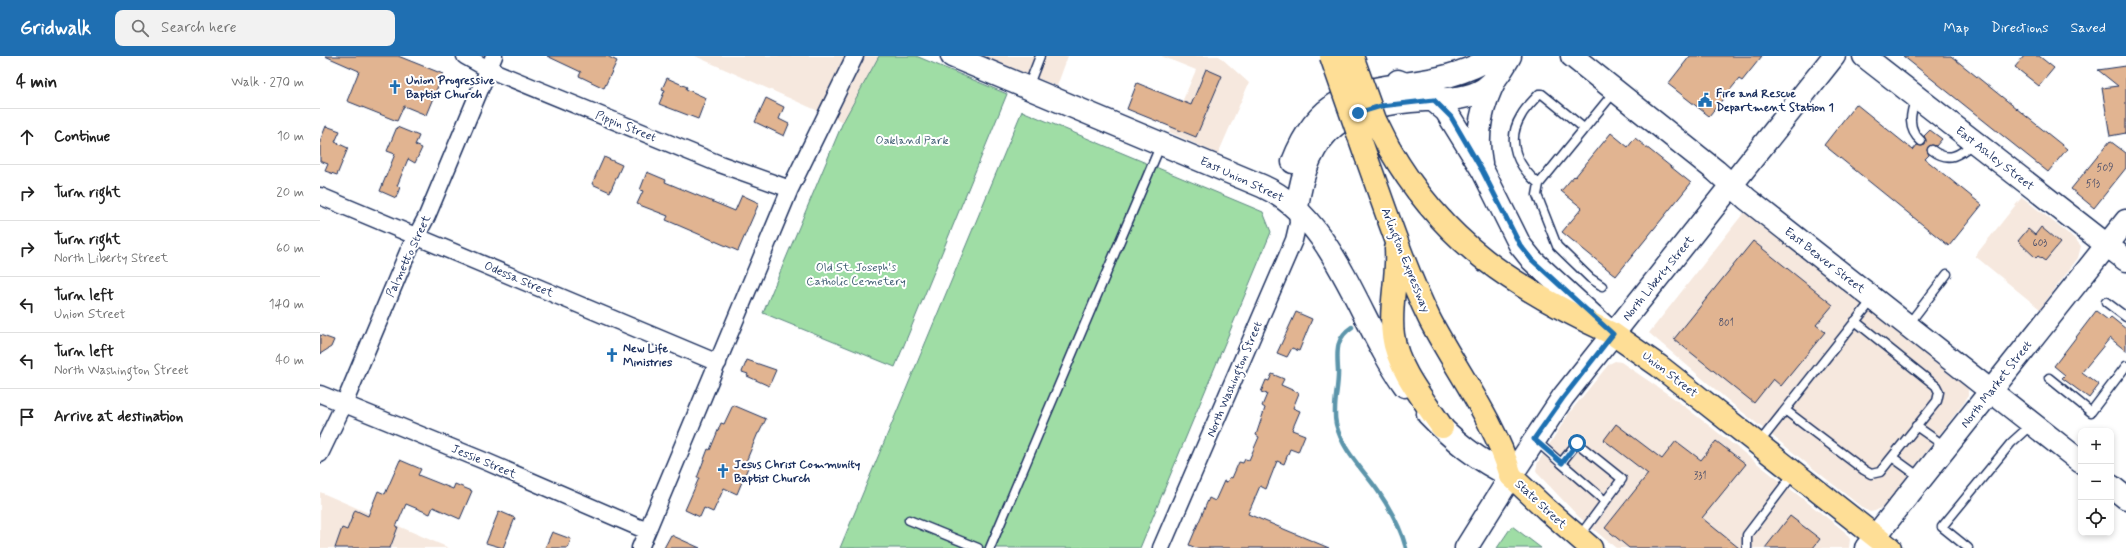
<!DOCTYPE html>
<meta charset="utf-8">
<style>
:root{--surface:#fff;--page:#f2f2f2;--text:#222;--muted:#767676;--line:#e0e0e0;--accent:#1f6fb2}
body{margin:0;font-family:Mynerve,sans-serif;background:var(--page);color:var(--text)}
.controls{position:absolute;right:12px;bottom:12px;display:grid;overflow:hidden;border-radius:8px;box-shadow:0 2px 6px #0003}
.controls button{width:36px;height:36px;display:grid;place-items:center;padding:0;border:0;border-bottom:1px solid var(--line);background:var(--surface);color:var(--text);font:20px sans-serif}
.stop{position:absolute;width:12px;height:12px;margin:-9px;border:3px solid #1f6fb2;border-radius:50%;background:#fff}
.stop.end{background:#1f6fb2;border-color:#fff;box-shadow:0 1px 4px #0008}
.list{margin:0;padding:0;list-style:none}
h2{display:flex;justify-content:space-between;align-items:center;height:52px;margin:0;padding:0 16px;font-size:17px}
h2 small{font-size:13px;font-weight:400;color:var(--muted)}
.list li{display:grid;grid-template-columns:26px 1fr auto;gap:12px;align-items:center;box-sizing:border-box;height:56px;padding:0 16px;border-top:1px solid var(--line)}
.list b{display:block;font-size:15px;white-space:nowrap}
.list p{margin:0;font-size:13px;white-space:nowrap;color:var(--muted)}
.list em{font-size:13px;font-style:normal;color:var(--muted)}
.icon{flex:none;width:22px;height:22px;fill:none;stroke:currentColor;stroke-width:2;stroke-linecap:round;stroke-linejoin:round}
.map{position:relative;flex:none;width:1806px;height:492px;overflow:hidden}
header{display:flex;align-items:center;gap:24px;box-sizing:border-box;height:56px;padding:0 20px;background:var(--accent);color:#fff}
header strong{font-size:19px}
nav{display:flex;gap:22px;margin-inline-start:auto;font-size:14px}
.search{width:280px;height:36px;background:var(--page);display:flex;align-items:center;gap:10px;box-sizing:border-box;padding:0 14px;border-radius:8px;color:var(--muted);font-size:15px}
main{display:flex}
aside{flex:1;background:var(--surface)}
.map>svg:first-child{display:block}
.built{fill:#f6e8de}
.green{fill:#9fdda5;stroke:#5d8682}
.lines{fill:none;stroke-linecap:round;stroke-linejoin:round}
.stream{stroke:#5c95ab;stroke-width:4.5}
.building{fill:#e1b491;stroke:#1b2f5e}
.lane-casing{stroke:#1b2f5e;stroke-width:11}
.street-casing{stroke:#1b2f5e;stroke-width:19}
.secondary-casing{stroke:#1b2f5e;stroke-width:25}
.primary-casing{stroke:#1b2f5e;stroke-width:25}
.highway-casing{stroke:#1b2f5e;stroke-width:25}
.lane{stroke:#fff;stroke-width:8}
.street{stroke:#fff;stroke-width:16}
.secondary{stroke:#fff;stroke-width:22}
.primary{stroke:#fede96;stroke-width:22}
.highway{stroke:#fede96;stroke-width:22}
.highway-bridge-casing{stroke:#1b2f5e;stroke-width:25;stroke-linecap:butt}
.highway-bridge{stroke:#fede96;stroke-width:22}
.route{stroke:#1f6fb2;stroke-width:5}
.labels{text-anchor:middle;stroke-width:4;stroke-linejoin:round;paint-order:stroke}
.number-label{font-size:10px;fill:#4c506b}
.poi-label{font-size:12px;font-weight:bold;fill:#1b2f5e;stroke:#fff;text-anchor:start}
.street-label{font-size:12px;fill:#1b2f5e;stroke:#fff}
.park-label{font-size:12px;fill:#3c5a70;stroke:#fff}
</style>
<header>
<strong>Gridwalk</strong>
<div class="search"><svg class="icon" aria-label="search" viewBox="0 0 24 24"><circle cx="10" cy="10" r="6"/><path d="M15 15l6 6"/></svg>Search here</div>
<nav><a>Map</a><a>Directions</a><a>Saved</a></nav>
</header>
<main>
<aside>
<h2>4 min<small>Walk · 270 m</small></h2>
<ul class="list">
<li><svg class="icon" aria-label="ahead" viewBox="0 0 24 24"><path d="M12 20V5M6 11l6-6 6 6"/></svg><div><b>Continue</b></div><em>10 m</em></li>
<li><svg class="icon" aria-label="right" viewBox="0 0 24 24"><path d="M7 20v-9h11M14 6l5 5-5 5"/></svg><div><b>Turn right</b></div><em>20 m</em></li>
<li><svg class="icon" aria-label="right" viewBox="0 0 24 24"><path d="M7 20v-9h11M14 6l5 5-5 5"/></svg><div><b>Turn right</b><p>North Liberty Street</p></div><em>60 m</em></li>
<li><svg class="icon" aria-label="left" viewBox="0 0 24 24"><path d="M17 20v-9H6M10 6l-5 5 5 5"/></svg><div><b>Turn left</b><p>Union Street</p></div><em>140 m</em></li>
<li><svg class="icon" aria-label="left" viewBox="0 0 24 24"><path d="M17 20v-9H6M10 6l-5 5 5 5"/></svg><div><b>Turn left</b><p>North Washington Street</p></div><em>40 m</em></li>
<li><svg class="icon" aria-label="arrive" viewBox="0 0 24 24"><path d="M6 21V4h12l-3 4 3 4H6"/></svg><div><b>Arrive at destination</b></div></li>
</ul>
</aside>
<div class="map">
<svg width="1806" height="492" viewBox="0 0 1806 492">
<rect width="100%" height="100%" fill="#fff"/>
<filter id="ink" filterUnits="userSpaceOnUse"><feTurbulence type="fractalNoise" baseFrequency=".025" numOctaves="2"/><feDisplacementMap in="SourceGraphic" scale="8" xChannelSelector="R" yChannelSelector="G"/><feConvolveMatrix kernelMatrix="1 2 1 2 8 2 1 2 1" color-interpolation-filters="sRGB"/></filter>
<g filter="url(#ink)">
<path class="built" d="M375,0H559L523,66Z
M663,0H748L737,30Z
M841,0H899L929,27L898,98L849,76L876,14Z
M1702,141L1755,183L1761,190L1758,202L1720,253L1655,200Z
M1426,154L1643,326L1648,332V340L1644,347L1563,451L1555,455L1550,456L1544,453L1410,346L1329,277Z
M1295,305L1301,306L1355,343L1524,475L1530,483L1529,492H1296L1285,483L1258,460L1218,418L1216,414L1218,406L1250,356L1289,308Z
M0,436L129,492H0Z"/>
<path class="green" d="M559,0H596L687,38L575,311L443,257L523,66Z
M702,55L943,156L951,176L820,492H520Z
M1192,470L1221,492H1177Z"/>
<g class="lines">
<path class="stream" d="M1032,271C1015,282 1017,296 1018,314C1019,332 1012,350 1016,368C1023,396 1043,413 1058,435C1069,451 1081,473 1086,492"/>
</g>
<path class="building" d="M5,0H78L123,18L106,59L84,50L77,65L27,45L39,15Z
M227,0H287L297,5L284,32L259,20L261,16Z
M1370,0H1442L1422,25L1419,23L1389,60L1348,28Z
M1583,0H1631L1747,93L1728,116Z
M1704,0H1719L1734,12L1719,30L1695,11Z
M1806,10V77L1790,80L1782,32L1798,30L1778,14Z
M886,13L902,20L876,81L807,53L817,27L871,49Z
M347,22L367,31L366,33L386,42L378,63L339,48L345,34L342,33Z
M446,42L464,51L459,63L469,68L464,80L435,66Z
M1536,48L1593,94L1597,89L1602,90L1605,89L1606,84L1604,80L1610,74L1622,83L1616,90L1612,89L1608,91L1607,94L1609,99L1605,103L1662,149L1629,190L1504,89Z
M6,70L20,75L15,86L28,92L17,119L5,115L8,108L0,105V85Z
M77,71L99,80L95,89L102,92L95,107L88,103L77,130L80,131L76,142L60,135L75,98L67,95Z
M1291,77L1308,91L1315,82L1371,127L1296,220L1242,176L1262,152L1241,135L1254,120L1255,121Z
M1790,85L1806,97V112L1774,152L1751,133Z
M284,101L302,109L290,136L272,128Z
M327,116L346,124L345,126L415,155L422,139L439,147L418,195L346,164L348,160L317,148L323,135L320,134Z
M1721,171L1740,187L1725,205L1718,200L1716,202L1698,185L1708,173L1715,179Z
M1433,185L1513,249L1496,269L1505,276L1461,330L1453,323L1434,347L1354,283Z
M1776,255L1788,264L1791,261L1806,273V295L1790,282L1762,316L1779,329L1769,342L1742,322L1745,319L1734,310Z
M976,256L992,263L979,295L972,292L967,301L957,297Z
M0,279L14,284L11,291L0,298Z
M427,304L456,314L449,330L427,320L428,318L422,316Z
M952,318L964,323L961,329L979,337L973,352L980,355L972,374L985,379L978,396L970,393L964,408L957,405L946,433L940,430L928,458L1009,492H876L869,489L889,442L895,445L904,425L907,426L910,421L912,422L919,406L923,407L925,403L929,404L939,381L936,379L945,352L942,350L947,338L941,336L946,324L949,325Z
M413,349L446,363L439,377H438L425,408L429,409L417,438L404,432L393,456L384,452L380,461L365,454L379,422H377L388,393L390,394L401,367L404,368Z
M1296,368L1342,403L1356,385L1381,404L1396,385L1426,408L1382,462L1419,492H1309L1285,472L1328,418L1284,384Z
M80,404L101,413L98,419L133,433L135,428L152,435L140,463L113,451L110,458L86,448L76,471H78L70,492H15L22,472L27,474L35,454L48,460L58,435L65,438Z
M179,455L195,462L183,492L166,487Z
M1470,460L1500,483L1493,492H1445Z
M232,476L251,483L248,492H225Z
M351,479L380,492H344Z"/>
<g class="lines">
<defs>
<path id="lane" d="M708,31L720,0
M1596,42C1590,58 1587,73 1601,85
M1612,94C1629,107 1639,99 1654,87
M1219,128C1198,111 1185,86 1201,60C1205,52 1213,45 1219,38H1222L1265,73
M1282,230L1270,222L1237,190L1217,139L1219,128L1295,35
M1786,246L1806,261
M1588,269L1627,218
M1729,322L1771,356L1806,310
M1465,354L1544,414L1551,418L1560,416L1617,345L1619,336L1616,330L1535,265
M1596,370L1626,391
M1215,384L1241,407
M1439,387L1553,243
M1572,401L1601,422
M589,464L658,492
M1259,481L1302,423L1257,387L1241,407L1285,445
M670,492L841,88
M1427,492V479L1474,417
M1648,492L1622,471L1691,387L1712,368"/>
<path id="street" d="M145,0L168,13L397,107L470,133
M0,140L398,307
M0,338L167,406L327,475
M0,398L24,348L88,196L107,160L174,0
M320,492L470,133L535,0
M841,492L974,184L978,167L977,152"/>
<path id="secondary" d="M632,0L942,130C1015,162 1040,269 1085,330
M1252,0L1396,115L1427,143L1761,406
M1544,0L1806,204
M1078,25L1102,35L1126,55L1163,115L1200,189L1212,204L1286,272
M973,106C1013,0 1096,50 1174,0
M1161,107C1155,76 1162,49 1176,22
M977,152C987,71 1027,48 1105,44C1124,43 1147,44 1164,33C1176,25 1183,12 1190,0
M1108,358C1133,384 1158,405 1191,420
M1791,430L1806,442
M1146,492L1191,420L1243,341L1514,0
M1546,492L1806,165"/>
<path id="primary" d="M1293,278L1339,310L1570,492
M1191,420L1226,453L1271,492"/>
<path id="highway" d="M1069,92C1124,188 1196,233 1293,278
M1046,100C1066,155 1084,211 1110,264C1136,314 1175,365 1191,420
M1076,193C1078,221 1069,251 1073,279C1077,312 1104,344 1122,371"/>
</defs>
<use href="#lane" class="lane-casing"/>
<use href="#street" class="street-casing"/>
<use href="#secondary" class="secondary-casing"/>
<use href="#primary" class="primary-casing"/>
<use href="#highway" class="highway-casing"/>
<use href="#lane" class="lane"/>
<use href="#street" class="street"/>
<use href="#secondary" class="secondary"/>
<use href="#primary" class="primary"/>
<use href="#highway" class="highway"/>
<defs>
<path id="highway-bridge" d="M1011,0L1046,100
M1032,0L1055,64L1069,92"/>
</defs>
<use href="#highway-bridge" class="highway-bridge-casing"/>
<use href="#highway-bridge" class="highway-bridge"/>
</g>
</g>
<g class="lines" filter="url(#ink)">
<path class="route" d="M1038,57L1061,50L1114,44L1131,61L1163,116L1200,189L1212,204L1293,278L1243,342L1214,383L1242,407L1257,387"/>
</g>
<defs>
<symbol id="church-bare" viewBox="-9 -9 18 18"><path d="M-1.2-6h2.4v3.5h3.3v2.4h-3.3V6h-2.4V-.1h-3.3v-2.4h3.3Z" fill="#1f6fb2" stroke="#fff" stroke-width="2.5" paint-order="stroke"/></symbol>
<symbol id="civic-bare" viewBox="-9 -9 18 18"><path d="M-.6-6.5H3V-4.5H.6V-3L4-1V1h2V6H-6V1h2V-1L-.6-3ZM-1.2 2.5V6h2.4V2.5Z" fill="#1f6fb2" stroke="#fff" stroke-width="2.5" paint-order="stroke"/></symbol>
</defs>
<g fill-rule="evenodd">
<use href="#church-bare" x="65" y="21" width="20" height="20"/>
<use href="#civic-bare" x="1375" y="34" width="20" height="20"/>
<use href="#church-bare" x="282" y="289" width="20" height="20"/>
<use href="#church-bare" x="393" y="405" width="20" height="20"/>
</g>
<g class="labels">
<g class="number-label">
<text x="1785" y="115">509</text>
<text x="1773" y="131">513</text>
<text x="1720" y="190">603</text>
<text x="1406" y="270">801</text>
<text x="1380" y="423">331</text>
</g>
<g class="poi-label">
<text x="86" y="28">Union Progressive<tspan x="86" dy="14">Baptist Church</tspan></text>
<text x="1396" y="41">Fire and Rescue<tspan x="1396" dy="14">Department Station 1</tspan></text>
<text x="303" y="296">New Life<tspan x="303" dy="14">Ministries</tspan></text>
<text x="414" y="412">Jesus Christ Community<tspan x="414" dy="14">Baptist Church</tspan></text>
</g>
<g class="street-label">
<text transform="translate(306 70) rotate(22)" y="4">Pippin Street</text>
<text transform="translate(1675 102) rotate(38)" y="4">East Ashley Street</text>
<text transform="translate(922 123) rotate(25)" y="4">East Union Street</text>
<text transform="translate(88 200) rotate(-65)" y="4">Palmetto Street</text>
<text transform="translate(1086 204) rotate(68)" y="4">Arlington Expressway</text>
<text transform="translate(1505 204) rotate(38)" y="4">East Beaver Street</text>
<text transform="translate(1338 222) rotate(-51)" y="4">North Liberty Street</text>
<text transform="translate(199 223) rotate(23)" y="4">Odessa Street</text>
<text transform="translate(1350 318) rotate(38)" y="4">Union Street</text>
<text transform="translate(914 323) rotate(-67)" y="4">North Washington Street</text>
<text transform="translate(1676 328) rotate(-52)" y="4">North Market Street</text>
<text transform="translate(164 405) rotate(23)" y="4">Jessie Street</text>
<text transform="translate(1221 448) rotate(43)" y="4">State Street</text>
</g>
<g class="park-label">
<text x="592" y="88">Oakland Park</text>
<text x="536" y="215">Old St. Joseph's<tspan x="536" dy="14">Catholic Cemetery</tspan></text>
</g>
</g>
</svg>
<div class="controls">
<button>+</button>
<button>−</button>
<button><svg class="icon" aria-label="locate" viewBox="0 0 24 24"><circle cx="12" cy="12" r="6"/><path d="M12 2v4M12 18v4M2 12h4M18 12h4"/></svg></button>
</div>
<div class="stop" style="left:1257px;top:387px"></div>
<div class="stop end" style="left:1038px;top:57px"></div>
</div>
</main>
